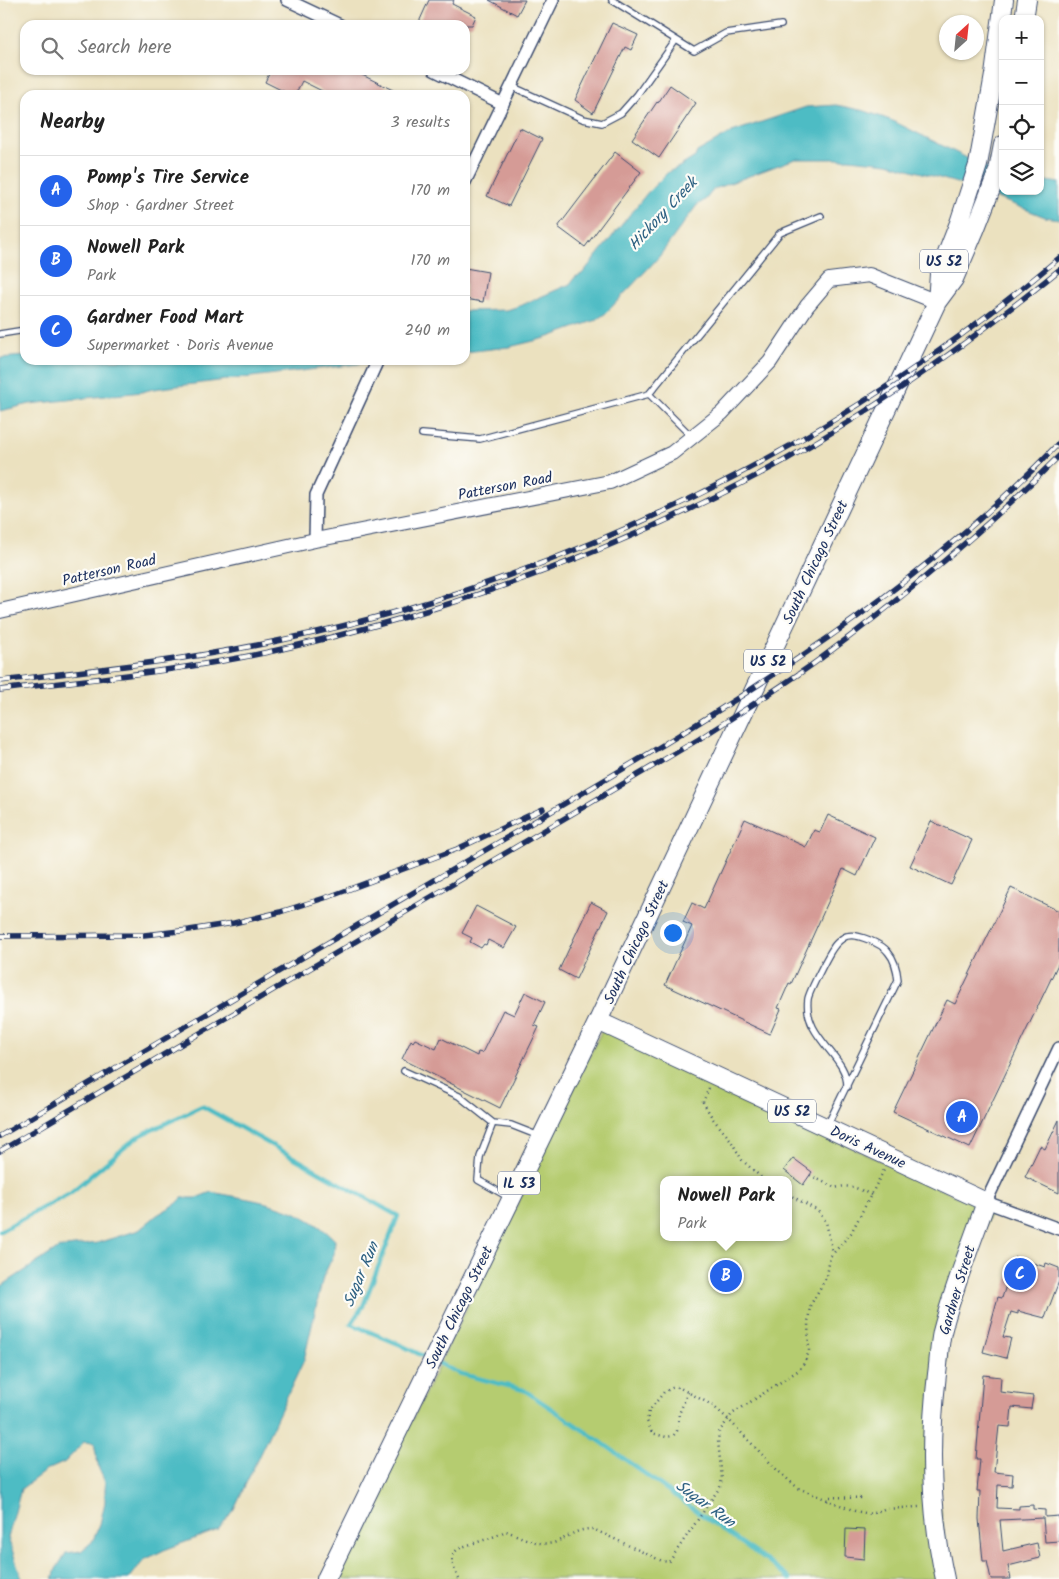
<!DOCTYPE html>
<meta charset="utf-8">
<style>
:root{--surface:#fff;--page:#f2f2f2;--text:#222;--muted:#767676;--line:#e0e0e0;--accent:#2563eb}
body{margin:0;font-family:Kalam,sans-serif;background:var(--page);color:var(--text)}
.controls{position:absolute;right:15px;top:15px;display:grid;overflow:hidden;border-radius:10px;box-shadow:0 1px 4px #0004}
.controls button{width:45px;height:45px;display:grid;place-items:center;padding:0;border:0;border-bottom:1px solid var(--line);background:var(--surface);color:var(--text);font:25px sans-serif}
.compass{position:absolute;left:939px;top:15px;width:45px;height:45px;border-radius:50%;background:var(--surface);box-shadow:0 1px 4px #0004;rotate:27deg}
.you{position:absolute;left:672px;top:932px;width:18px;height:18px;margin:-12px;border:4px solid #fff;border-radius:50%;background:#1a73e8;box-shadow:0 0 0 8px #1a73e833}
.badge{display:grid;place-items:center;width:32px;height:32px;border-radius:50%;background:var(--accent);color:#fff;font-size:16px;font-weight:700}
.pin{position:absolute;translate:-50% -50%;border:2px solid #fff;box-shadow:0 1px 5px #0006}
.popup{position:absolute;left:660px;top:1176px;width:132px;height:65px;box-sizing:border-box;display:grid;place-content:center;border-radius:10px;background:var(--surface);filter:drop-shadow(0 1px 4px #0005);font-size:16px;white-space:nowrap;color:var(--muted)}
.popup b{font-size:19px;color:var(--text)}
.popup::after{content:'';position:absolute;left:50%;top:100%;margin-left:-10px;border:10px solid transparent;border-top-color:var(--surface)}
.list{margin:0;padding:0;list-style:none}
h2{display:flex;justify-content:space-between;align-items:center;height:65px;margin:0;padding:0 20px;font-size:21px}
h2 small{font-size:16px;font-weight:400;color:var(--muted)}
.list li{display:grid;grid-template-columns:32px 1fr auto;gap:15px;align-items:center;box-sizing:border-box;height:70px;padding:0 20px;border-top:1px solid var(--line)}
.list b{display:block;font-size:19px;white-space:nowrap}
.list p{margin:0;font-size:16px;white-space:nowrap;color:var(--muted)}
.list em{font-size:16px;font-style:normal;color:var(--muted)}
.icon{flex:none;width:28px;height:28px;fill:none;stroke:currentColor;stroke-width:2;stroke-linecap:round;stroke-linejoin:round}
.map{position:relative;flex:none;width:1059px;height:1579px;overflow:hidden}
.search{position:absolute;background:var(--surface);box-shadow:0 1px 4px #0004;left:20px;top:20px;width:450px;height:55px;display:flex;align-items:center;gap:12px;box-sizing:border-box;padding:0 18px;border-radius:15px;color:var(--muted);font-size:19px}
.panel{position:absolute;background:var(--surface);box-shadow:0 1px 4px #0004;left:20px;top:90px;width:450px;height:275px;border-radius:15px}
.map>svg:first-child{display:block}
.green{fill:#b5cc70;stroke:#687e67;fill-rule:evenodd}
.water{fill:#4ebcc4;stroke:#347691}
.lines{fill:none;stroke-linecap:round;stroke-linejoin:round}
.stream{stroke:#4ebcc4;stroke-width:4.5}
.building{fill:#d59b96}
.service-casing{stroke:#3a4a6d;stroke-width:8}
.minor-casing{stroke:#3a4a6d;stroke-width:14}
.tertiary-casing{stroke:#3a4a6d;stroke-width:16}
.primary-casing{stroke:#3a4a6d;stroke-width:20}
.path{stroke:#3a4a6d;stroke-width:2.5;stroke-dasharray:1 4;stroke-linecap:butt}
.service{stroke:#fff;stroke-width:5.5}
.minor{stroke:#fff;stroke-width:11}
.tertiary{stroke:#fff;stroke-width:14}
.primary{stroke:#fff;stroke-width:18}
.rail-casing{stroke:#1b2f5e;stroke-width:5.5}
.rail{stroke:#fdfcf7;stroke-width:4;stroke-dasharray:11;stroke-linecap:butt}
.labels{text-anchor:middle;stroke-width:4.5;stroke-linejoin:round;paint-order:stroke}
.shield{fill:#fdfcf7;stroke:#5f6c8c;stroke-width:1}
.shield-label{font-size:14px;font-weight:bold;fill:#1b2f5e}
.street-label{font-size:15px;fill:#1b2f5e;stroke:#fdfcf7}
.water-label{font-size:16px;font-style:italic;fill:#2d6082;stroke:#fdfcf7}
</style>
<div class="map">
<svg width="1059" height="1579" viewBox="0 0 1059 1579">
<rect width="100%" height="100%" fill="#fdfcf7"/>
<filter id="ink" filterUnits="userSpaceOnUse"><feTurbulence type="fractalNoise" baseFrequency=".02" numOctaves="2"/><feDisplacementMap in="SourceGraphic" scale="10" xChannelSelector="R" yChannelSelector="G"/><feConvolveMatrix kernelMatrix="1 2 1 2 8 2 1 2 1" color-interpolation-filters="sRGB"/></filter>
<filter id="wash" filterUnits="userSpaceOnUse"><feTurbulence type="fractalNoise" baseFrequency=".0096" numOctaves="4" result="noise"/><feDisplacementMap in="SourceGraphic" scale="20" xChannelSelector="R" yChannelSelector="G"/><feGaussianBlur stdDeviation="1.12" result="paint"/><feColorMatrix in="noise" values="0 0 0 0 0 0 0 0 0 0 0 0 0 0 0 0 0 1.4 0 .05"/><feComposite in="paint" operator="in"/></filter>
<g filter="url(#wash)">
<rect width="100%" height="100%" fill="#ebe1bf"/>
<path class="green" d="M602,1030L990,1212L948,1341L938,1490L948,1560L954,1579H335ZM664,1180H788V1237H664Z"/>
<path class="water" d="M836,105L865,111L893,121L997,173L1003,174V191H1040V180L1059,183V219L1045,217L967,186L888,163L849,159H795L714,189L705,200L697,205L658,258L606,313L596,320L546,338L509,347L465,352V311L507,310L522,305L570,284L575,277L582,274L648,192L668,172L679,167L695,157L697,152L732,132L806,107Z
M25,356V360H390L153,389L142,392L30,404L0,411V358Z
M211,1192C258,1201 301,1205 335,1240L334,1254L323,1277L304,1360L234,1509L218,1530L164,1550L144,1560L129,1579H53L56,1569L66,1553L81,1551L92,1542L100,1524L105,1502V1482L99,1469L94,1443L84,1442L65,1462L45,1471L21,1489L8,1538L22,1579H0V1287L59,1248L97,1243L139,1230L157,1215L176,1204L182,1198H196Z"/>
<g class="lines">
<path class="stream" d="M0,1231L70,1193L137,1137L202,1106L398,1216L363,1306L351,1324L401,1345L429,1359
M436,1362L458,1373L524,1390L601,1442L724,1531L759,1555L790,1579"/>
</g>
<g id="blocks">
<path class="building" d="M429,0H454L452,4L476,16L472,25H426L419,22Z
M489,0H525L517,15Z
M612,23L638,35L631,50L625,47L593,113L575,100Z
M271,70H352L403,95H330L302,81L295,95H291L265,82Z
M670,85L696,103L659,158L632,139L657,102L658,103Z
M520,128L542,139L509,206L487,196Z
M615,152L641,172L585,247L558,227Z
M465,268L488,272L483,302L465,299Z
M828,815L875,837L857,876L843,869L791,984L789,983L778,1008L781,1009L770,1034L665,985L692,926L683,922L692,903L704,909L745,819L806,847L814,830L820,832Z
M931,821L972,840L951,885L910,866Z
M1011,888L1059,911V962L970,1148L893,1112L947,1000L955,1004Z
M591,902L608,911L576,979L559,970Z
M476,906L516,927L504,948L488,940L486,945L484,944L481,948L470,942L472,938L462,933Z
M525,992L545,1002L534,1025L539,1027L500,1108L402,1059L411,1040L413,1042L415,1039L436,1049L441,1038L477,1056L478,1052L482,1053L503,1010L514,1015Z
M1059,1120V1193L1025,1177L1040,1146L1045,1149Z
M793,1158L812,1172L803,1185L784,1170Z
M1015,1257L1045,1267L1046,1263L1059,1268V1281L1045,1318L1018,1311V1314L1011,1312L1003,1337L1011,1338L1006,1358L983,1352L998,1297L1002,1298Z
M983,1375L1001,1377L1000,1392L1033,1396L1031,1409L1012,1407L1010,1427L999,1426L994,1472L1013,1474L1012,1486L998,1485L997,1508L1019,1509V1506L1033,1505V1509L1045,1510V1517L1059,1516V1541L1045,1542L1043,1518L1000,1520L1003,1551L1037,1543L1040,1558L1008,1566L1011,1579H991L987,1561H983L979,1519L980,1491H977L980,1459H976Z
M846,1529L865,1530L864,1559L845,1557Z"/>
</g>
</g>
<g filter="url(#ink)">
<use href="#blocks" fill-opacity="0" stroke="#3a4a6d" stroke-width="1"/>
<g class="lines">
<defs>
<path id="service" d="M612,0L694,51L726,33L781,25
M511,86L583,119L602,123L621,113L637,95L676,40
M0,334L25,330
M422,434L480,439L649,394
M692,437L649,394L780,233L821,216
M404,1071L459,1096L493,1123
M827,1126L898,980C897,969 895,960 888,952C882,944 857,933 847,936C843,937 835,944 833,948C828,955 809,992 808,999C803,1039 848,1055 847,1087
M510,1198L478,1180L480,1157L493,1123L511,1125L539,1136"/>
<path id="minor" d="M287,0L340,25
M434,70L503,104
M465,182L553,0
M315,540L316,495L378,360
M1059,1048L986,1202L1059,1229"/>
<path id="tertiary" d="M0,611L315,540L610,482L672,453L722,413L770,362L807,306L829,280L869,275L937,302"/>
<path id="primary" d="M1024,19L1027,0
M937,302L939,274L959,223L978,165L994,75L1004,0
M598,1021L986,1202C971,1245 953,1288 942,1332C939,1346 939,1360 937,1374C929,1442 930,1512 945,1579
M326,1579L598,1021L937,302L954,279L975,230L998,171L1003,145"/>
</defs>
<use href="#service" class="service-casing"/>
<use href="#minor" class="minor-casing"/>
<use href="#tertiary" class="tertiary-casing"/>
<use href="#primary" class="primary-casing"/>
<path class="path" d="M709,1088L703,1102L713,1119L730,1139L742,1160L764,1180
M810,1175L835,1188C849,1184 858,1188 871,1195
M788,1194L818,1211L826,1222L833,1253
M688,1392L679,1414L677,1431L673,1436L666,1437L652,1433L647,1421L649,1411L664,1392L672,1388L678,1387L712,1405L728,1419L778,1471L798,1488L855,1511L871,1514L884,1509L919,1507
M827,1501L830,1497L860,1498L861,1495
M459,1579C442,1548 460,1548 484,1540C492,1538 499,1534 506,1531C520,1536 541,1548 556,1542C571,1536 575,1529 593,1529L662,1561L669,1562L720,1487L722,1479L718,1441L719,1432L732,1414L799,1370L805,1362L809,1351L808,1322L810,1306L827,1276L830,1257L851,1233L884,1170"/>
<use href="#service" class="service"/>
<use href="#minor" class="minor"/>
<use href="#tertiary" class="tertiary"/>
<use href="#primary" class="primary"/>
<defs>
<path id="rail" d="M0,681C95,670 189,660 282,640C568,579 836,446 1059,258
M0,690C94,679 190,670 282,649C458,609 629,547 787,459C883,404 973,340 1059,270
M0,936L144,935L189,930L234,923L280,912L331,896L457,849L543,809
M0,1136C169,1036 337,937 506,838C702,723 901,608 1059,443
M0,1151L699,739C742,711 787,684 828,653C911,591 986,529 1059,456"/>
</defs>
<use href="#rail" class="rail-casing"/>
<use href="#rail" class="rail"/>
</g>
</g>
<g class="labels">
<g class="shield">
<rect x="920" y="249.5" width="48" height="23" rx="4"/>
<rect x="744" y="649.5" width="48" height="23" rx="4"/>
<rect x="768" y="1099.5" width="48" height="23" rx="4"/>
<rect x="498" y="1171.5" width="42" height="23" rx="4"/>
</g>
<g class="shield-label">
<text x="944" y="266">US 52</text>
<text x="768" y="666">US 52</text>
<text x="792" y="1116">US 52</text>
<text x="519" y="1188">IL 53</text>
</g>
<g class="street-label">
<text transform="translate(505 486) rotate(-11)" y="5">Patterson Road</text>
<text transform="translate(815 562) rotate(-65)" y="5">South Chicago Street</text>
<text transform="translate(109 570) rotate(-13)" y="5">Patterson Road</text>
<text transform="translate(636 942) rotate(-65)" y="5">South Chicago Street</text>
<text transform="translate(868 1147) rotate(25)" y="5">Doris Avenue</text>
<text transform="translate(957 1290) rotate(-73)" y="5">Gardner Street</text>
<text transform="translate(459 1307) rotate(-64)" y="5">South Chicago Street</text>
</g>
<g class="water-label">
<text transform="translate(662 213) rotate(-47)" y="6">Hickory Creek</text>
<text transform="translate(360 1274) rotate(-67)" y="6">Sugar Run</text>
<text transform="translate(706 1503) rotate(36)" y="6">Sugar Run</text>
</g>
</g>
</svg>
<div class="controls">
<button>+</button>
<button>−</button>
<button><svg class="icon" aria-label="locate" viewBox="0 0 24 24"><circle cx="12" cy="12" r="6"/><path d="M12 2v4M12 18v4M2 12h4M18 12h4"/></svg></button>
<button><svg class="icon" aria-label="layers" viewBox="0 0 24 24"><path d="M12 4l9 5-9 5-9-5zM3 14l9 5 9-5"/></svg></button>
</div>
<svg class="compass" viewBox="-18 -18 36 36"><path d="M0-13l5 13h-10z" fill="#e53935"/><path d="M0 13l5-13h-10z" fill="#767676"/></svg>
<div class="you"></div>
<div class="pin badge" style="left:962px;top:1117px">A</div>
<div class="pin badge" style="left:726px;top:1276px">B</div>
<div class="popup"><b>Nowell Park</b>Park</div>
<div class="pin badge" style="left:1020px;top:1274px">C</div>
<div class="search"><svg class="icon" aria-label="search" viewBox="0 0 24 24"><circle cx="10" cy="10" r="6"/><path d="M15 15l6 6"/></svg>Search here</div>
<section class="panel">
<h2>Nearby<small>3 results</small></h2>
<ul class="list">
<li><span class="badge">A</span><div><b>Pomp's Tire Service</b><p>Shop · Gardner Street</p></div><em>170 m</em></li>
<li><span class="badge">B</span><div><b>Nowell Park</b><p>Park</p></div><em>170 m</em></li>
<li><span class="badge">C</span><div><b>Gardner Food Mart</b><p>Supermarket · Doris Avenue</p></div><em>240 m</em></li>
</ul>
</section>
</div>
